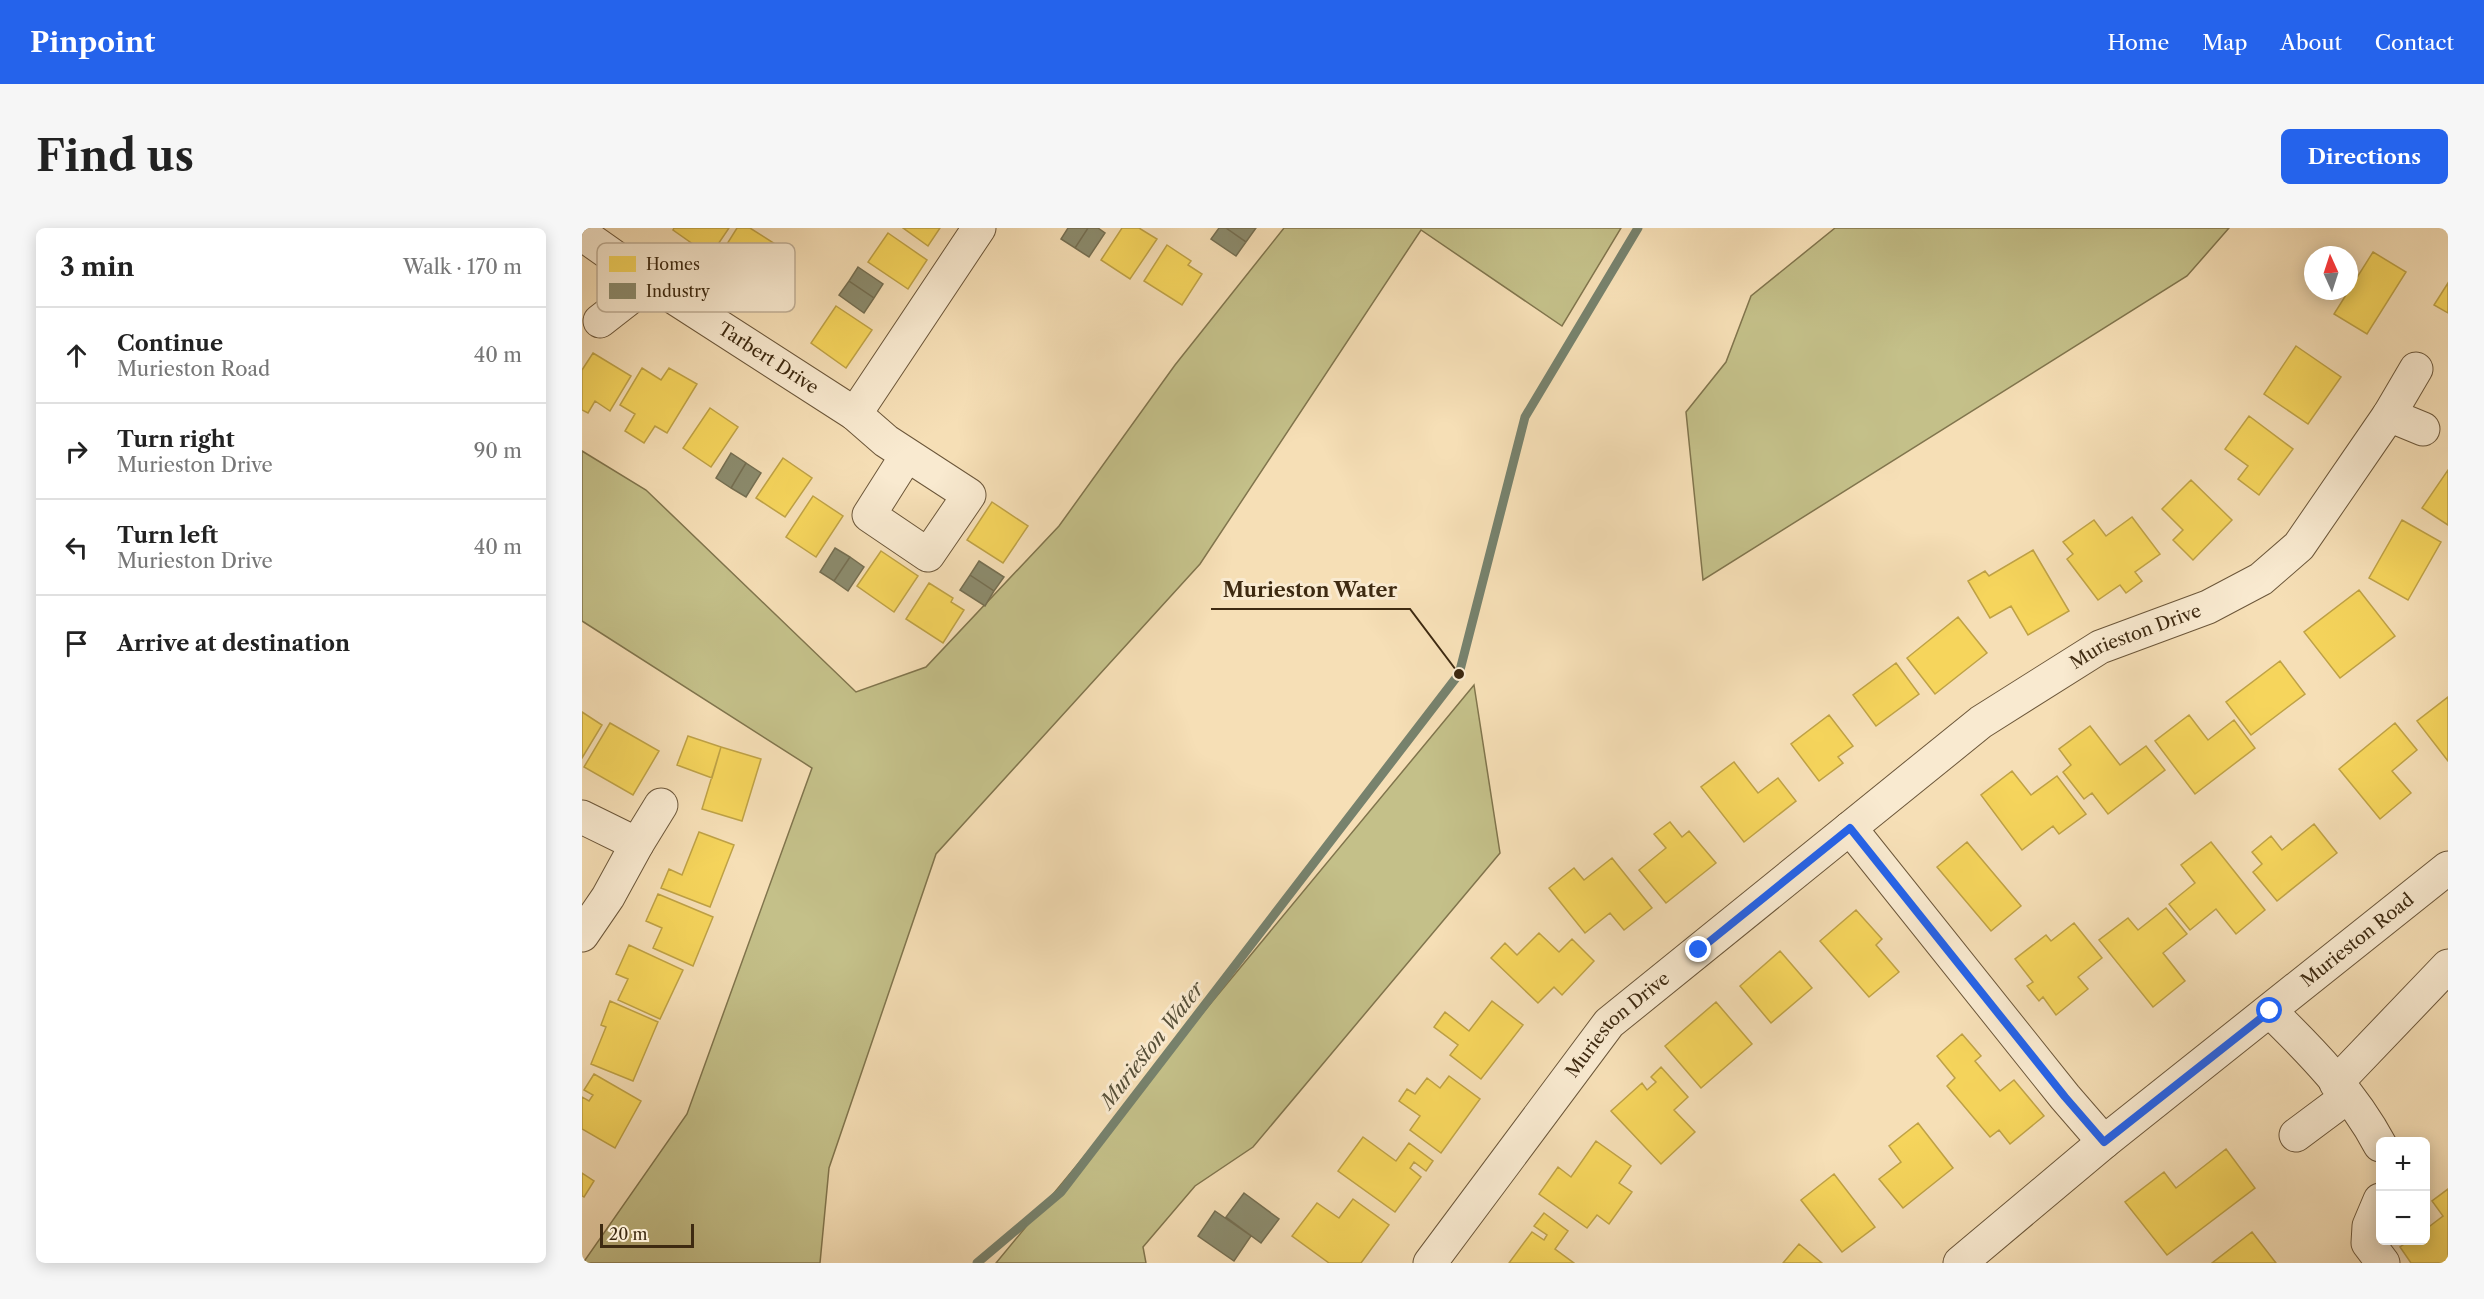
<!DOCTYPE html>
<meta charset="utf-8">
<style>
:root{--surface:#fff;--page:#f6f6f6;--text:#222;--muted:#767676;--line:#e0e0e0;--accent:#2563eb}
body{margin:0;font-family:"Libre Caslon Text",serif;background:var(--page);color:var(--text)}
.controls{position:absolute;right:18px;bottom:18px;display:grid;overflow:hidden;border-radius:9px;box-shadow:0 3px 15px #0003}
.controls button{width:54px;height:54px;display:grid;place-items:center;padding:0;border:0;border-bottom:2px solid var(--line);background:var(--surface);color:var(--text);font:30px sans-serif}
.compass{position:absolute;left:1722px;top:18px;width:54px;height:54px;border-radius:50%;background:var(--surface);box-shadow:0 3px 15px #0003;rotate:357deg}
.scale{position:absolute;left:18px;bottom:15px;width:94px;box-sizing:border-box;padding-left:6px;border:3px solid #3e2a11;border-top:0;font-size:16px;line-height:21px;white-space:nowrap;color:#3e2a11;-webkit-text-stroke:4px #f9ead0;paint-order:stroke}
.stop{position:absolute;width:18px;height:18px;margin:-14px;border:4px solid #2563eb;border-radius:50%;background:#fff}
.stop.end{background:#2563eb;border-color:#fff;box-shadow:0 2px 6px #0008}
.list{margin:0;padding:0;list-style:none}
h2{display:flex;justify-content:space-between;align-items:center;height:78px;margin:0;padding:0 24px;font-size:26px}
h2 small{font-size:20px;font-weight:400;color:var(--muted)}
.list li{display:grid;grid-template-columns:39px 1fr auto;gap:18px;align-items:center;box-sizing:border-box;height:96px;padding:0 24px;border-top:2px solid var(--line)}
.list b{display:block;font-size:22px;white-space:nowrap}
.list p{margin:0;font-size:20px;white-space:nowrap;color:var(--muted)}
.list em{font-size:20px;font-style:normal;color:var(--muted)}
.icon{flex:none;width:33px;height:33px;fill:none;stroke:currentColor;stroke-width:2;stroke-linecap:round;stroke-linejoin:round}
.map{position:relative;flex:none;width:1866px;height:1035px;overflow:hidden;border-radius:9px}
header{display:flex;align-items:center;gap:36px;box-sizing:border-box;height:84px;padding:0 30px;background:var(--accent);color:#fff}
header strong{font-size:28px}
nav{display:flex;gap:33px;margin-inline-start:auto;font-size:21px}
.intro{display:flex;align-items:center;justify-content:space-between;box-sizing:border-box;height:144px;padding:0 36px}
h1{margin:0;font-size:42px}
.button{padding:15px 27px;border-radius:9px;background:var(--accent);color:#fff;font-size:21px;font-weight:700}
main{display:flex;gap:36px;padding:0 36px}
aside{flex:1;background:var(--surface);border-radius:9px;box-shadow:0 3px 15px #0003}
.map>svg:first-child{display:block}
.green{fill:#c4c089;stroke:#81754d;stroke-width:1.5}
.homes{fill:#f6d55c;stroke:#bfa246;stroke-width:1.5}
.industry{fill:#8c8c6e;stroke:#756f52;stroke-width:1.5}
.lines{fill:none;stroke-linecap:round;stroke-linejoin:round}
.stream{stroke:#77826d;stroke-width:9}
.minor-casing{stroke:#6c573a;stroke-width:35}
.minor{stroke:#f9ead0;stroke-width:33}
.route{stroke:#2563eb;stroke-width:8}
.labels{text-anchor:middle;stroke-width:6;stroke-linejoin:round;paint-order:stroke}
.street-label{font-size:18px;fill:#3e2a11;stroke:#f9ead0}
.water-label{font-size:20px;font-style:italic;fill:#564f38;stroke:#f9ead0}
.key{fill:#f9ead0;stroke:#c1b097;stroke-width:1.5}
.key-label{font-size:16px;fill:#3e2a11}
.leader{fill:none;stroke:#3e2a11;stroke-width:2}
.callout-dot{fill:#3e2a11;stroke:#f9ead0;stroke-width:2}
.callout-label{font-size:20px;text-anchor:middle;font-weight:bold;fill:#3e2a11;stroke:#f9ead0;stroke-width:6;stroke-linejoin:round;paint-order:stroke}
</style>
<header>
<strong>Pinpoint</strong>
<nav><a>Home</a><a>Map</a><a>About</a><a>Contact</a></nav>
</header>
<div class="intro"><h1>Find us</h1><a class="button">Directions</a></div>
<main>
<aside>
<h2>3 min<small>Walk · 170 m</small></h2>
<ul class="list">
<li><svg class="icon" aria-label="ahead" viewBox="0 0 24 24"><path d="M12 20V5M6 11l6-6 6 6"/></svg><div><b>Continue</b><p>Murieston Road</p></div><em>40 m</em></li>
<li><svg class="icon" aria-label="right" viewBox="0 0 24 24"><path d="M7 20v-9h11M14 6l5 5-5 5"/></svg><div><b>Turn right</b><p>Murieston Drive</p></div><em>90 m</em></li>
<li><svg class="icon" aria-label="left" viewBox="0 0 24 24"><path d="M17 20v-9H6M10 6l-5 5 5 5"/></svg><div><b>Turn left</b><p>Murieston Drive</p></div><em>40 m</em></li>
<li><svg class="icon" aria-label="arrive" viewBox="0 0 24 24"><path d="M6 21V4h12l-3 4 3 4H6"/></svg><div><b>Arrive at destination</b></div></li>
</ul>
</aside>
<div class="map">
<svg width="1866" height="1035" viewBox="0 0 1866 1035">
<rect width="100%" height="100%" fill="#f6dfb6"/>
<filter id="stains"><feTurbulence type="fractalNoise" baseFrequency=".00333" numOctaves="4"/><feColorMatrix values="0 0 0 0 .2 0 0 0 0 .09 0 0 0 0 .02 0 0 0 .5 -.17"/></filter>
<radialGradient id="worn" r=".72"><stop offset=".6" stop-color="#630" stop-opacity="0"/><stop offset="1" stop-color="#630" stop-opacity=".3"/></radialGradient>
<path class="green" d="M702,0H1039L980,98L839,2L618,336L354,626L247,940L238,1035H1L105,886L230,540L0,393V223L64,262L274,464L344,439L477,298L593,137Z
M1253,0H1647L1605,48L1121,352L1104,184L1144,134L1169,68Z
M892,457L918,625L671,919L613,958L561,1019L564,1035H414Z"/>
<path class="homes" d="M92,0H147L128,28L91,2Z
M155,0H168L201,21L172,68L144,51L150,42L135,32Z
M321,0H358L346,18Z
M540,0H557L575,11L548,51L519,32Z
M306,5L345,32L326,61L286,34Z
M585,17L609,33L606,37L620,46L600,77L562,53Z
M1791,24L1824,44L1785,106L1752,86Z
M1866,55V85L1852,77Z
M254,78L290,102L264,140L229,115Z
M1714,118L1759,149L1726,196L1682,166Z
M11,125L49,148L28,183L13,173L6,185L0,182V142Z
M60,140L79,152L87,140L115,156L85,205L73,198L62,215L43,203L53,186L38,177Z
M128,180L156,199L129,239L101,220Z
M1667,188L1711,221L1677,267L1656,251L1666,238L1643,221Z
M201,230L230,250L203,289L174,270Z
M1866,242V297L1840,280Z
M1609,252L1650,292L1611,332L1591,312L1601,302L1580,281Z
M231,268L261,288L234,329L204,309Z
M410,274L446,298L421,335L385,312Z
M1550,289L1578,326L1553,344L1560,353L1544,365L1538,357L1516,372L1485,331L1491,326L1481,314L1512,292L1524,308Z
M1820,292L1859,314L1826,372L1787,350Z
M1451,322L1487,383L1446,407L1429,378L1408,390L1386,353L1403,343L1407,348Z
M299,323L336,348L312,384L275,358Z
M347,355L371,370L369,374L382,382L361,415L324,391Z
M1777,362L1813,408L1758,450L1722,404Z
M1376,389L1405,425L1353,466L1325,430Z
M1698,433L1723,466L1669,507L1644,474Z
M1314,435L1337,466L1294,498L1271,467Z
M1866,469V533L1835,493Z
M0,484L20,497L0,530Z
M1247,487L1271,518L1256,529L1261,535L1237,553L1209,516Z
M1607,487L1626,512L1652,492L1673,520L1613,566L1573,513Z
M28,495L77,523L51,567L2,539Z
M1813,495L1835,522L1810,543L1829,565L1798,591L1757,541Z
M1508,498L1538,537L1564,518L1583,542L1526,586L1510,565L1502,571L1481,544L1489,537L1477,521Z
M106,508L139,519L130,550L95,537Z
M139,519L179,531L160,593L120,581Z
M1152,534L1176,565L1196,550L1214,573L1162,614L1119,559Z
M1430,543L1449,567L1475,548L1504,586L1477,606L1471,598L1440,622L1399,567Z
M1088,594L1100,609L1107,603L1134,635L1084,675L1057,642L1084,620L1072,606Z
M1732,596L1755,625L1695,673L1671,644L1680,636L1670,624L1689,608L1700,622Z
M117,604L152,617L128,679L79,660L87,641L100,647Z
M1385,614L1439,678L1409,703L1355,639Z
M1629,614L1683,682L1654,706L1634,681L1608,702L1587,676L1613,655L1599,637Z
M1030,630L1070,680L1042,702L1028,685L1003,705L967,660L992,640L1002,652Z
M76,666L131,689L111,738L71,720L80,700L64,693Z
M1584,680L1605,706L1581,725L1603,753L1571,779L1517,712L1546,690L1556,702Z
M1274,682L1300,711L1294,717L1317,744L1287,769L1238,713Z
M1492,695L1520,730L1496,749L1506,761L1474,787L1461,769L1457,773L1445,758L1451,754L1433,731L1464,707L1469,713Z
M957,705L977,724L990,711L1012,733L980,767L972,759L956,775L909,730L923,715L935,727Z
M47,717L101,742L78,791L36,772L46,751L34,746Z
M1198,723L1230,760L1189,795L1158,758Z
M28,773L76,794L51,853L9,836L24,799L19,797Z
M910,773L941,797L899,851L868,827L876,817L852,799L863,784L887,803Z
M1134,774L1170,816L1119,860L1083,818Z
M1380,806L1399,828L1393,833L1418,863L1432,852L1462,888L1428,916L1417,902L1408,909L1365,858L1373,850L1355,828Z
M1079,839L1106,869L1092,882L1113,904L1079,936L1029,883L1060,855L1065,862L1074,854L1069,849Z
M12,846L59,873L33,920L0,901V869L7,873L11,867L2,862Z
M867,848L898,871L859,925L828,902L838,888L817,873L825,861L833,866L845,850L858,860Z
M1336,895L1371,940L1321,980L1297,951L1319,934L1307,918Z
M781,909L814,933L827,915L851,933L844,943L832,934L828,940L839,949L813,984L756,943Z
M1014,913L1049,938L1037,955L1050,964L1027,996L1015,987L1005,1000L957,966L976,939L989,949Z
M1644,921L1673,960L1585,1027L1543,974L1582,944L1594,960Z
M0,945L12,953L2,969L0,968Z
M1252,946L1293,999L1260,1024L1219,972Z
M1866,961V1035H1829L1818,1019L1828,1012H1844V1001L1861,988L1850,973Z
M771,971L807,997L779,1035H747L710,1008L735,975L757,990Z
M962,985L986,1003L973,1021L992,1035H927L950,1004L962,1012L965,1007L952,998Z
M1670,1004L1694,1035H1630Z
M1217,1016L1240,1035H1201Z"/>
<path class="industry" d="M486,0H506L493,20L479,11Z
M506,0H516L523,5L507,29L493,20Z
M637,0H644L664,14L654,28L629,11Z
M644,0H674L664,14Z
M276,39L301,56L292,70L267,53Z
M267,53L292,70L282,85L257,67Z
M149,225L164,235L149,260L134,250Z
M164,235L179,245L164,269L149,260Z
M253,320L268,329L252,353L238,344Z
M268,329L282,339L266,363L252,353Z
M397,333L422,349L412,363L388,347Z
M388,347L412,363L403,378L378,362Z
M662,965L697,991L679,1015L644,989Z
M633,983L669,1008L652,1033L616,1008Z"/>
<g class="lines">
<path class="stream" d="M395,1035L479,964L877,446L943,189L1056,0"/>
<defs>
<g id="minor">
<path id="s1" d="M0,6L68,54L273,186L304,213L387,267L346,327L287,287L325,227"/>
<path d="M18,93L68,54"/>
<path d="M273,186L397,0"/>
<path d="M1807,187L1841,201"/>
<path d="M0,589L55,616L26,669L0,707"/>
<path id="s2" d="M1268,600L1399,494L1518,419L1626,379L1679,351L1717,318L1807,187L1834,141"/>
<path d="M55,616L79,577"/>
<path d="M1688,783C1729,823 1771,866 1798,917"/>
<path d="M1754,855L1866,738"/>
<path d="M1714,907L1765,869"/>
<path d="M1798,972L1787,998L1786,1015L1801,1035"/>
<path id="s3" d="M848,1035L1027,795L1268,600L1483,869L1522,914"/>
<path id="s4" d="M1378,1035L1522,914L1866,640"/>
</g>
</defs>
<use href="#minor" class="minor-casing"/>
<use href="#minor" class="minor"/>
</g>
<g class="lines">
<path class="route" d="M1117,722L1268,600L1483,869L1522,914L1688,783"/>
</g>
<g class="labels">
<g class="street-label">
<text dy="6" stroke="none"><textPath href="#s1" startOffset="224">Tarbert Drive</textPath></text>
<text dy="6" stroke="none"><textPath href="#s2" startOffset="346">Murieston Drive</textPath></text>
<text dy="6" stroke="none"><textPath href="#s4" startOffset="512">Murieston Road</textPath></text>
<text dy="6" stroke="none"><textPath href="#s3" startOffset="304">Murieston Drive</textPath></text>
</g>
<g class="water-label">
<text transform="translate(570 817) rotate(-52)" y="7">Murieston Water</text>
</g>
</g>
<rect x="15" y="15" width="198" height="69" rx="9" class="key"/>
<rect x="27" y="28" width="27" height="16" fill="#f6d55c"/>
<rect x="27" y="55" width="27" height="16" fill="#8c8c6e"/>
<g class="key-label">
<text x="64" y="42">Homes</text>
<text x="64" y="69">Industry</text>
</g>
<path class="leader" d="M877 446L828 381H629"/>
<circle class="callout-dot" cx="877" cy="446" r="6"/>
<g class="callout-label">
<text x="728" y="369">Murieston Water</text>
</g>
<rect width="100%" height="100%" filter="url(#stains)"/>
<rect width="100%" height="100%" fill="url(#worn)"/>
</svg>
<div class="controls">
<button>+</button>
<button>−</button>
</div>
<svg class="compass" viewBox="-18 -18 36 36"><path d="M0-13l5 13h-10z" fill="#e53935"/><path d="M0 13l5-13h-10z" fill="#767676"/></svg>
<div class="scale">20 m</div>
<div class="stop" style="left:1688px;top:783px"></div>
<div class="stop end" style="left:1117px;top:722px"></div>
</div>
</main>
